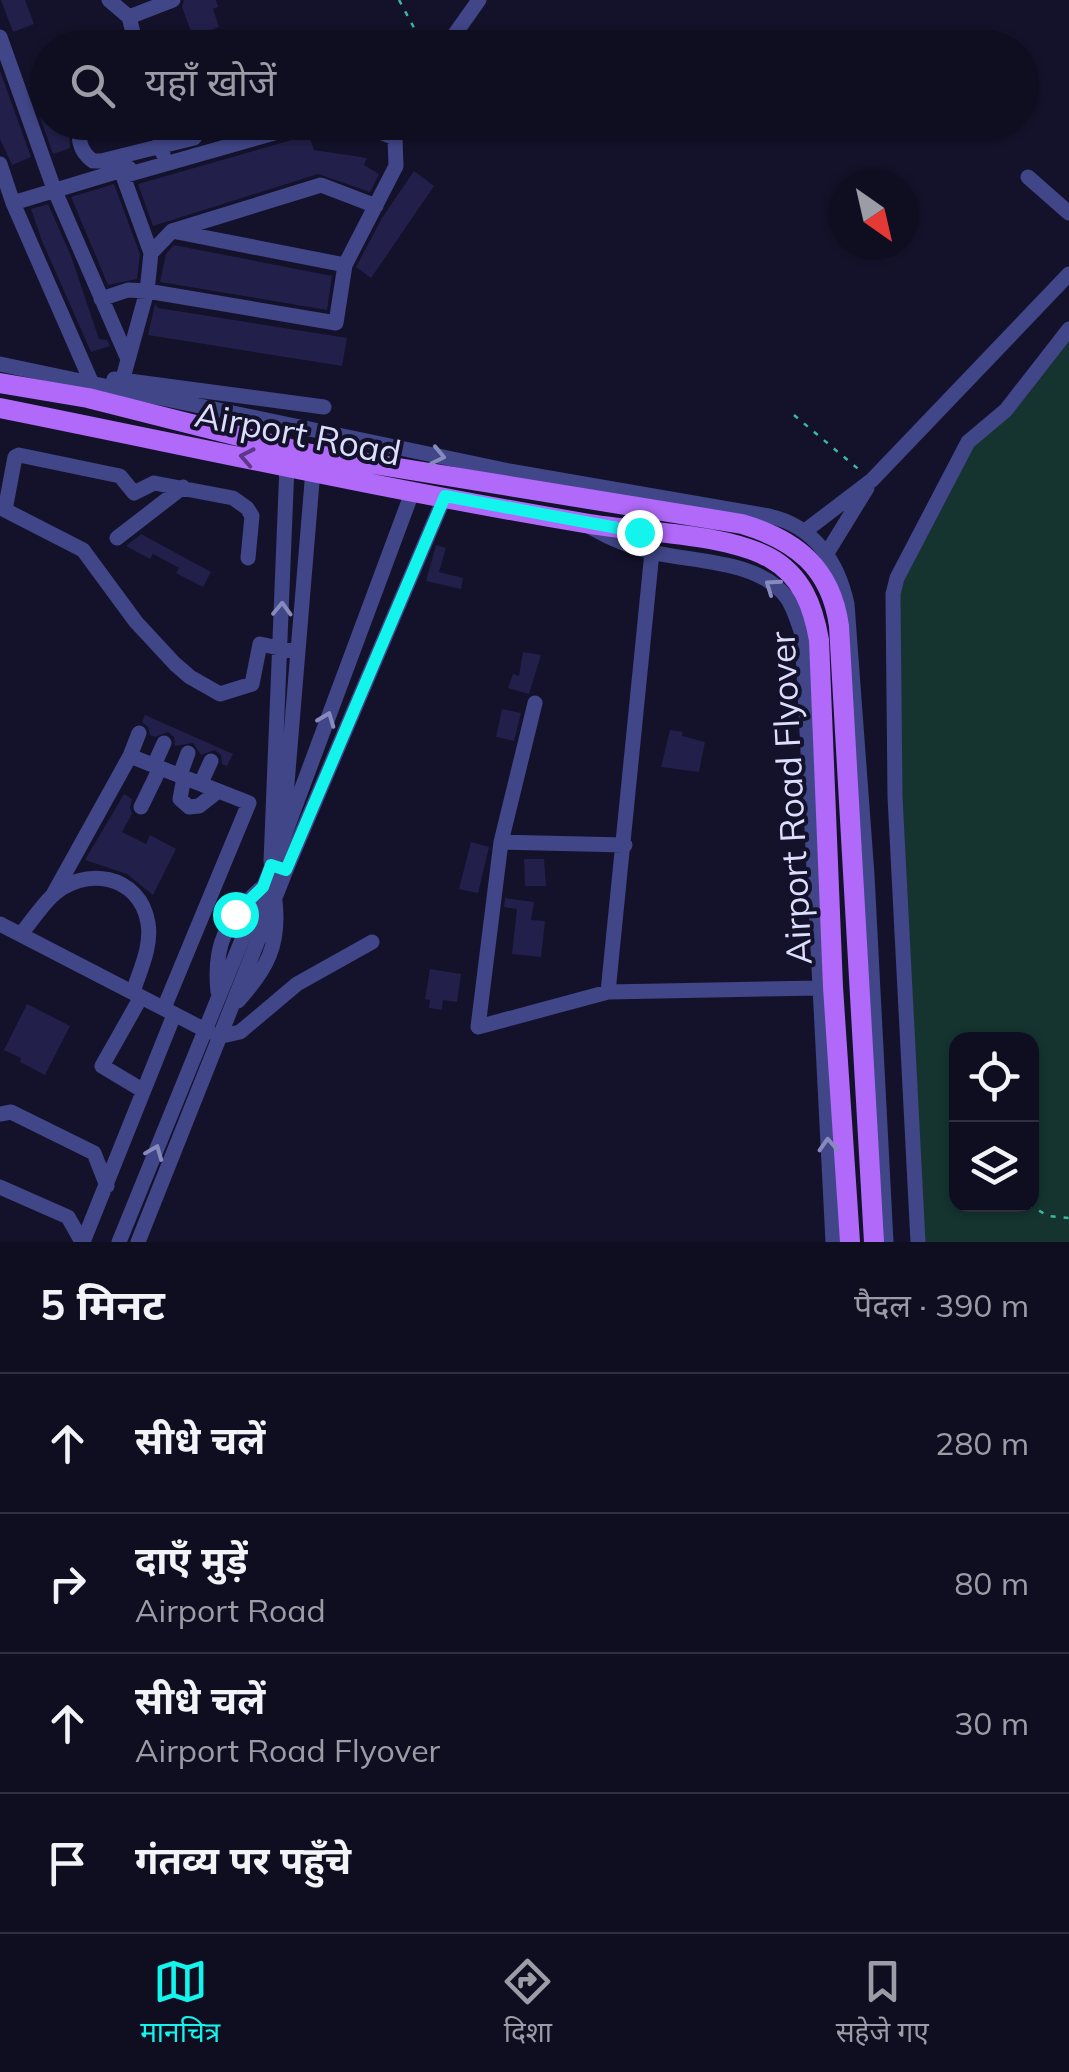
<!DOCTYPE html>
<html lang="hi">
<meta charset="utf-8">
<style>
:root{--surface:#0e0e20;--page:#1c1c2d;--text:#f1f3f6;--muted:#9b9ca5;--line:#2e2e3e;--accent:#12f4ec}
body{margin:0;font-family:Mulish,"Noto Sans Devanagari",sans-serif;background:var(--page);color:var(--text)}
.controls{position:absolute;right:30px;bottom:30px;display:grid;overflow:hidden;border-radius:20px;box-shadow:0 2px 8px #0004}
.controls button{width:90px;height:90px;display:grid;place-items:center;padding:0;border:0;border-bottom:2px solid var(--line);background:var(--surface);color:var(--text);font:50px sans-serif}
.compass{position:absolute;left:829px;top:170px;width:90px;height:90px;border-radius:50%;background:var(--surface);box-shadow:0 2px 8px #0004;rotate:146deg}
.stop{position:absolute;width:30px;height:30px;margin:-22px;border:8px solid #12f4ec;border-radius:50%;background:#fff}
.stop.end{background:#12f4ec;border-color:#fff;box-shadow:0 2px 10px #0008}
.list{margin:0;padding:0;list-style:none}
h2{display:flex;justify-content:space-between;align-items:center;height:130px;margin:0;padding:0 40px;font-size:42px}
h2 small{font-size:32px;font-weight:400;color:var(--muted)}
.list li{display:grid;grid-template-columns:65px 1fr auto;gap:30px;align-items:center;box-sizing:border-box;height:140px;padding:0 40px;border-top:2px solid var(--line)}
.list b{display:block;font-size:38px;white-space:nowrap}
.list p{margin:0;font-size:32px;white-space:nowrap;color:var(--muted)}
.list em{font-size:32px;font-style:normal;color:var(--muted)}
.icon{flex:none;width:55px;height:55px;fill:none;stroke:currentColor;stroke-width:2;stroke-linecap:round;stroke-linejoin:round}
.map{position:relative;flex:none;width:1069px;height:1242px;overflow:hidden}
.search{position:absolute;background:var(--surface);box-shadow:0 2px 8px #0004;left:30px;right:30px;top:30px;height:110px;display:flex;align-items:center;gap:25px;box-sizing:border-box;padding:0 35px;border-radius:55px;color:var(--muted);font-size:38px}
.sheet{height:690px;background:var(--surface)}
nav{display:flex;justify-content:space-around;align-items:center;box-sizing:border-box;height:140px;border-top:2px solid var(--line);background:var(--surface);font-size:28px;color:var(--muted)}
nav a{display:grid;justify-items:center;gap:5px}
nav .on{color:var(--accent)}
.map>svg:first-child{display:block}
.green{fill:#15342f;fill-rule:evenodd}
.building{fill:#221f4a}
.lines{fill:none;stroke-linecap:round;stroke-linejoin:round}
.path{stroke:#37b89f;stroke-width:2.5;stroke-dasharray:5 8;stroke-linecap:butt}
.minor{stroke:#404687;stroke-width:15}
.major{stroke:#b069f8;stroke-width:20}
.oneway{stroke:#878abc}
.oneway2{stroke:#5a3987}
.route{stroke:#12f4ec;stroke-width:12}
.labels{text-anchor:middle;stroke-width:8;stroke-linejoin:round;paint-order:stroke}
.street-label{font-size:35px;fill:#ddddfd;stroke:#13122a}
</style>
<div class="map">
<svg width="1069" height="1242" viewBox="0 0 1069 1242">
<rect width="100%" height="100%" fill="#13122a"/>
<path class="green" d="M1069,336V1242H923L901,839L900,595L905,576L961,461ZM956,1040H1032V1204H956Z"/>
<path class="building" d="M1,0H25L34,24L13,32Z
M184,0H216L218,7L213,9L219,27L193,37L182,7Z
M0,71L31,157L12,165L0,139Z
M48,78V122H66L69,130L70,148L53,154L29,85Z
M309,135L314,150L367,158L364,165L379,174L370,192L318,174L153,226L138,184Z
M414,171L434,186L371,278L356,267L382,218Z
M114,184L140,254L137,279L108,285L71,197Z
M48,204L71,256L99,339L107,340L110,346L91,352L42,241L31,209Z
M174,245L332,276L327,310L160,282L166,254Z
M155,304L158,308L347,338L342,366L148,335Z
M141,534L211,572L203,587L176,573L179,568L153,554L150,559L126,546Z
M436,545L446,548L439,572L463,578L461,589L426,581Z
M523,652L541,655L529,694L508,688L513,674L519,676Z
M502,709L521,713L514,741L496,737Z
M145,715L233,754L227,766L222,764L221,755L215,750L201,755L193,743L175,746L174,737L168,732L155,737L150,735L148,727L142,722Z
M670,730L683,732L682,736L705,742L699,772L661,767Z
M124,794L132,799L130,807L132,814L122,832L146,844L150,835L176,849L153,895L127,874L85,860Z
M471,842L489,847L478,893L459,889Z
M524,859H544L546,886H525Z
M505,898L534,902L531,920L545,921L541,957L512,954L517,909L504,907Z
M430,969L461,974L457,1002L443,1000L442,1010L429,1008L430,1000L425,999Z
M27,1004L70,1026L45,1075L20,1062L21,1058L4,1050Z"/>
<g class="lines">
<path class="path" d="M399,0L425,48
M794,415L863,473
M1028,1204L1048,1216L1069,1218"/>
<path class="minor" d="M109,0L129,17
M0,37L54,189L127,357
M137,48L129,17L173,0
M445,48L479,0
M84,122C75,136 80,152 93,161H101L194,138L205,122
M156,122L163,154
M0,164L13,203L90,379L89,387
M1028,177L1069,213
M13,203L129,168
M177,232L345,265
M151,253L172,231L321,185L376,206
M101,299L128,290L147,291L336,323L345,265L396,166L395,138L356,122
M0,364L509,471L769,516C814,526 838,562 847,604L867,875L886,1242
M123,378L147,291L151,253L123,176L313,122
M114,379L324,407
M590,527C611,539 632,548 656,553C696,562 761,561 787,598C794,608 798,623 802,634L833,1242
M805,531L872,480L1069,274
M117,538L183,487
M827,553L867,488
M248,558L252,516L247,508L233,498L154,483L134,493L120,476L19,455L15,457L5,510L83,550L136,622L175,664L190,677L220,694L252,684L260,644L298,652
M535,703L501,842L478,1027L608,992L821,988
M130,756L249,803L164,1008
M154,765L164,743
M180,775L188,753
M184,777L180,799L189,807L199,806L218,791
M201,783L211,761
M141,807L160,768
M284,820L313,470
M501,842L625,845
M271,862L287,465
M54,893L130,756L139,733
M0,924L209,1032
M21,934C31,922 40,908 51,897C83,865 140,874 148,923C152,946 140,970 133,992
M218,992C213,946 226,920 260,889
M608,992L652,552
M141,997L102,1066L142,1090
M238,1001C267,969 280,945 275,901
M222,1036L240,1032L297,984L372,942
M0,1114L11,1112L94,1153L107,1186
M0,1187L68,1217L82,1242
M83,1242L174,1015
M119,1242L283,839L413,490
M138,1242L286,870L445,496
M918,1242L895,797L893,594L897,578L968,442L1006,410L1069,329"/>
<path class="major" d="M0,383L88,398L306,453L742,524C796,540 831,568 839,626L874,1242
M0,408C194,447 388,490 584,523C638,533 722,532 770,558C802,576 813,606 819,640L833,987L850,1242"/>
</g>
<defs><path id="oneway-chevron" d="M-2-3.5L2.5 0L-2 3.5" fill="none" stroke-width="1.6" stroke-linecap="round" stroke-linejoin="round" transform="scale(2.5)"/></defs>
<g class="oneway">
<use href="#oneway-chevron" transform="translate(438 456) rotate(12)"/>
<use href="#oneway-chevron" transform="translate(772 586) rotate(-145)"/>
<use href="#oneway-chevron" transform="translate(282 609) rotate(-88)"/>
<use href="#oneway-chevron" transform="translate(327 719) rotate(-69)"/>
<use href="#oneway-chevron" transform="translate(828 1145) rotate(-93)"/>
<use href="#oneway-chevron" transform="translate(155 1152) rotate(-68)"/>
</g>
<use class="oneway2" href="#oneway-chevron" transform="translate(247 457) rotate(-169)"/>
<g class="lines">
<path class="route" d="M235,914L263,887L271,865L286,870L445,496L639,532"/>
</g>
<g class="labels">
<g class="street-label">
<text transform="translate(298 434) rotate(11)" y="12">Airport Road</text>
<text transform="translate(791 798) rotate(-93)" y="12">Airport Road Flyover</text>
</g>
</g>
</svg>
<div class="controls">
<button><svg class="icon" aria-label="locate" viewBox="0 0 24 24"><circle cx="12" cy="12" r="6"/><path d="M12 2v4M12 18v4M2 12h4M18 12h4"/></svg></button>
<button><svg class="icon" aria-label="layers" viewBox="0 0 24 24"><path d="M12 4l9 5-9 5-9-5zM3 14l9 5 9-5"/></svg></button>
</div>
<svg class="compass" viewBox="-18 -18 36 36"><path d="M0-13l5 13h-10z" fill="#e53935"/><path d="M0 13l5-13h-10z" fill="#9b9ca5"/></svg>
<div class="stop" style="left:235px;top:914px"></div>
<div class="stop end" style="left:639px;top:532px"></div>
<div class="search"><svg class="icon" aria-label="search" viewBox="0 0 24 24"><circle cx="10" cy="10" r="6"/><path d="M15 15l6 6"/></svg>यहाँ खोजें</div>
</div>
<section class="sheet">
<h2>5 मिनट<small>पैदल · 390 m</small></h2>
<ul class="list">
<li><svg class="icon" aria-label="ahead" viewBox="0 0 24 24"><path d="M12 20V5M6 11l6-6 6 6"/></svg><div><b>सीधे चलें</b></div><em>280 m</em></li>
<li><svg class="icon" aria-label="right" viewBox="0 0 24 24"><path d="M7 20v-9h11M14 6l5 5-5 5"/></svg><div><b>दाएँ मुड़ें</b><p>Airport Road</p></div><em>80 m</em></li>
<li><svg class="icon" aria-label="ahead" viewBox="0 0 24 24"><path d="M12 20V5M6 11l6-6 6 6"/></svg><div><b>सीधे चलें</b><p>Airport Road Flyover</p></div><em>30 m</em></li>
<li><svg class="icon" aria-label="arrive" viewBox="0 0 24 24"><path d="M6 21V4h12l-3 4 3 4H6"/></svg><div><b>गंतव्य पर पहुँचे</b></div></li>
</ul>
</section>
<nav>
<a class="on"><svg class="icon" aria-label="map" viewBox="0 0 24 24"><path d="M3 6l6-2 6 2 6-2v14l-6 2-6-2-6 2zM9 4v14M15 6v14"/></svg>मानचित्र</a>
<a><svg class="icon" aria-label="directions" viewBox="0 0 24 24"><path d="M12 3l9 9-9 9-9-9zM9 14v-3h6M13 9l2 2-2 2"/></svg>दिशा</a>
<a><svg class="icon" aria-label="saved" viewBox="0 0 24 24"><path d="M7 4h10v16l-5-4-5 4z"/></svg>सहेजे गए</a>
</nav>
